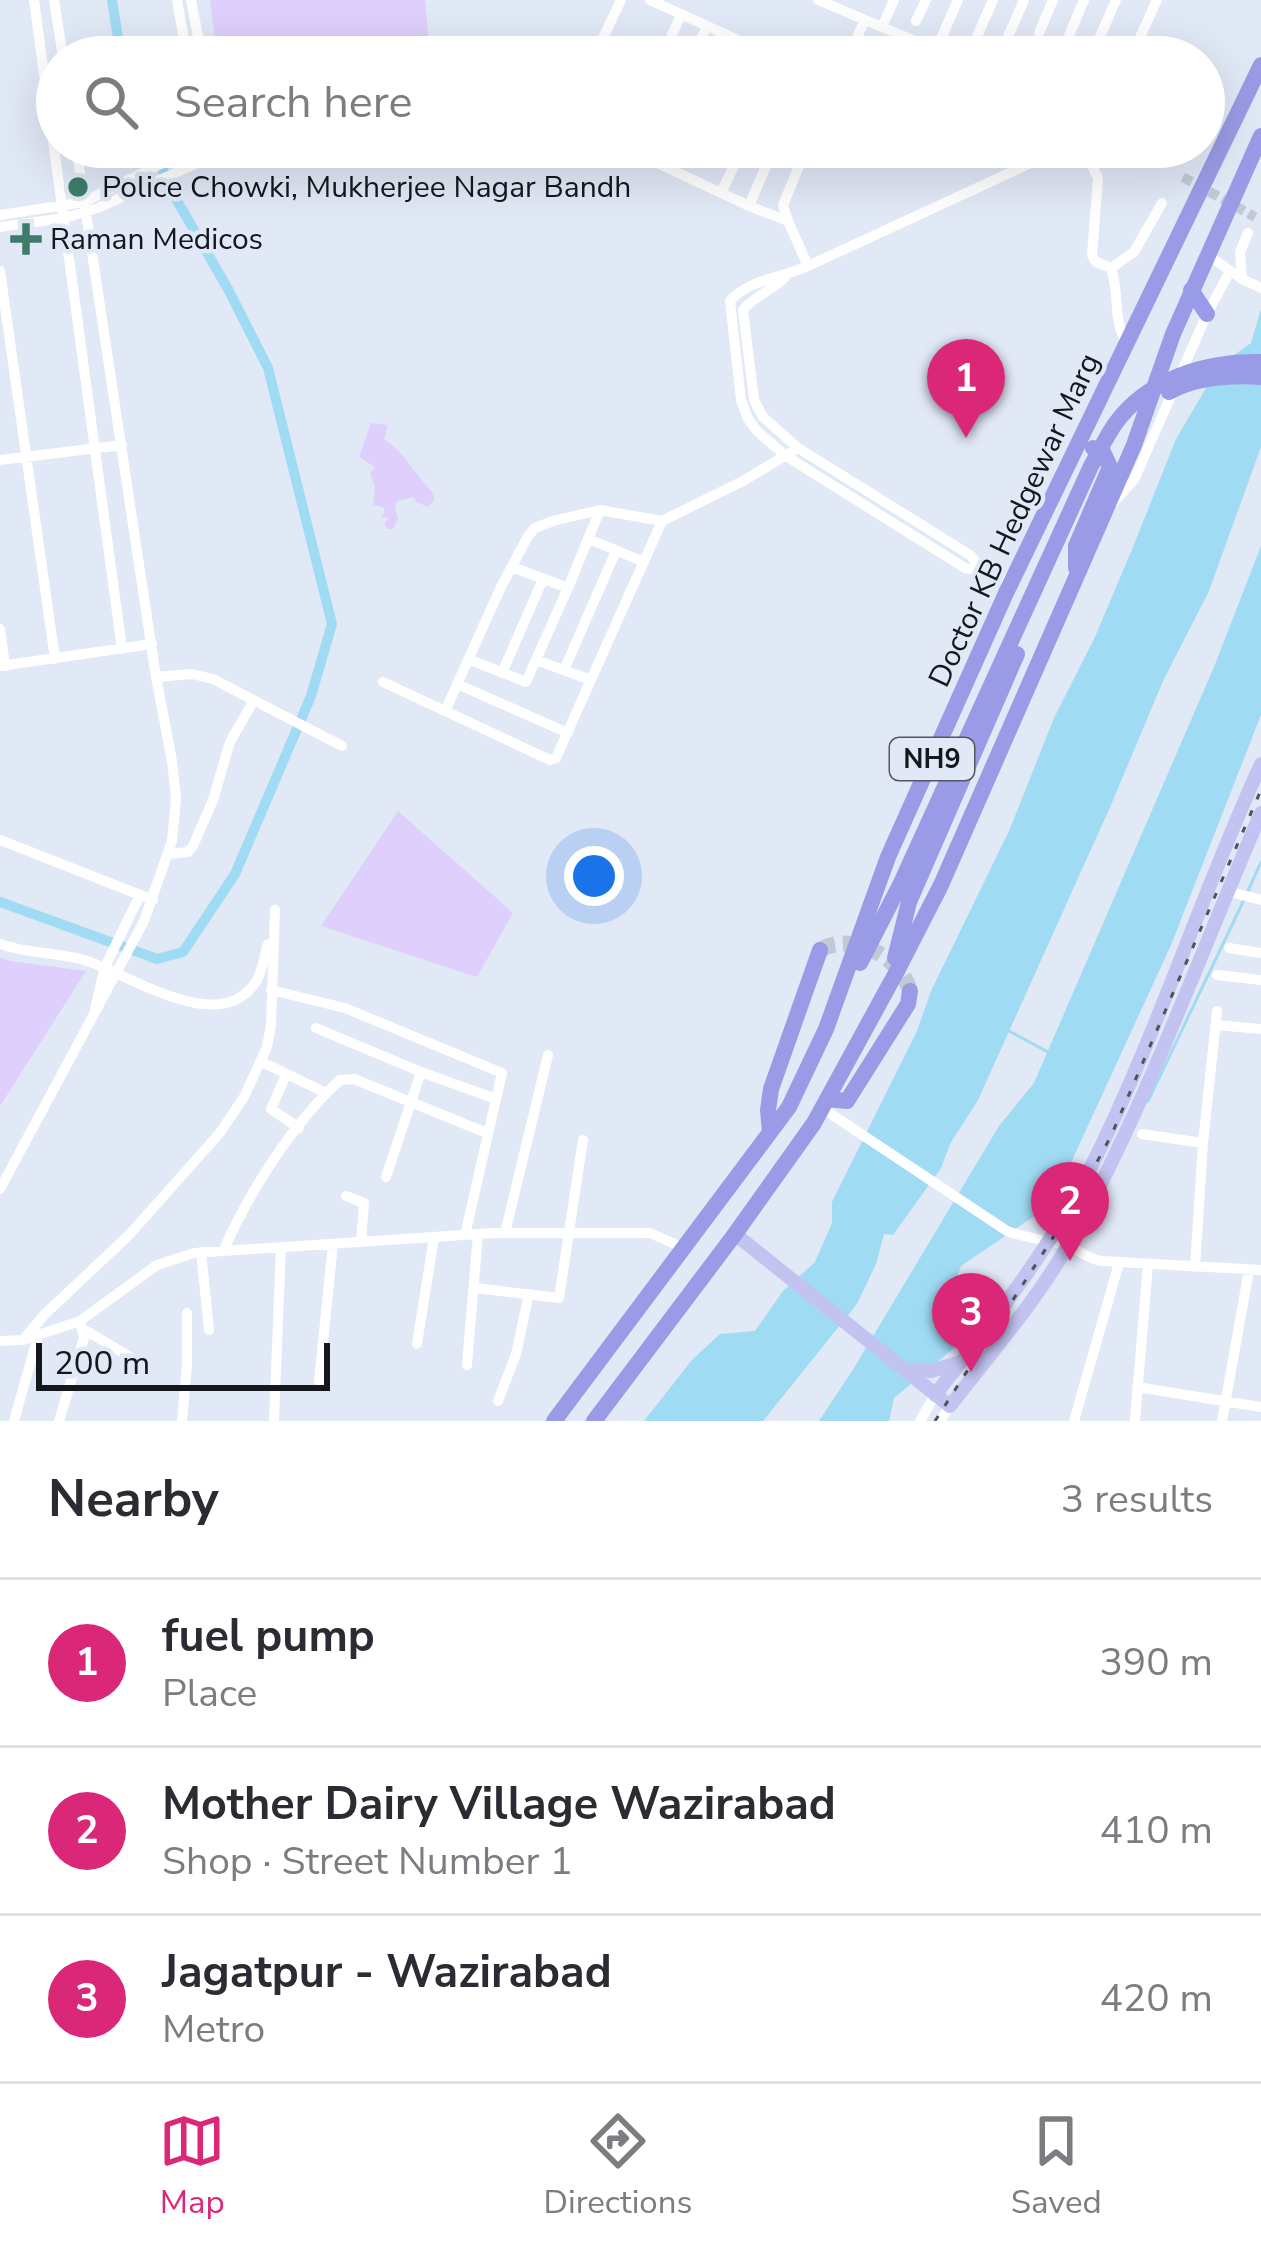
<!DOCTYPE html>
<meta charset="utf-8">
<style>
:root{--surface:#fff;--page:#f7f7f7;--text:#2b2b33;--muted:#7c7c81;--line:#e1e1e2;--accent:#db2777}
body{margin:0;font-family:"Nunito Sans",sans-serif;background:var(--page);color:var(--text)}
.scale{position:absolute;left:36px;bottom:30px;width:294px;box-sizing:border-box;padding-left:12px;border:6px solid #14171c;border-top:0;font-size:33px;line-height:42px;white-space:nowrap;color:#14171c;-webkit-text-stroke:9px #e1e8f6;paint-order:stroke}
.you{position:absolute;left:594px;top:876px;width:42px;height:42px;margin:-30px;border:9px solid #fff;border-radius:50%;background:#1a73e8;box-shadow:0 0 0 18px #1a73e833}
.badge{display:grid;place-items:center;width:78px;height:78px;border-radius:50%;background:var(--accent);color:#fff;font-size:39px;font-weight:700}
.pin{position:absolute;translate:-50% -99px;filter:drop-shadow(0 3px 6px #0008)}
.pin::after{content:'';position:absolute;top:63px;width:42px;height:36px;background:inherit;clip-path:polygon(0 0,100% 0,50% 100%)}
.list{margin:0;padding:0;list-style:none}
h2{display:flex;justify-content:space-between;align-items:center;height:156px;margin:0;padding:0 48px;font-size:51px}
h2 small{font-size:39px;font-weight:400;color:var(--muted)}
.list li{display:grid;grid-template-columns:78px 1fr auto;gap:36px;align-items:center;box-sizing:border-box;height:168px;padding:0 48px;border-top:3px solid var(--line)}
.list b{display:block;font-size:45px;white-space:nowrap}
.list p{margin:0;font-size:39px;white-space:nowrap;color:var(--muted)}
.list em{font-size:39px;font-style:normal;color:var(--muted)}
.icon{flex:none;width:66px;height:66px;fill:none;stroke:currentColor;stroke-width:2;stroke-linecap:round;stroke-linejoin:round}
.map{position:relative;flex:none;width:1261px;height:1421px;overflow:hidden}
.search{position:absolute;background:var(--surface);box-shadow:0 12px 48px #0002;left:36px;right:36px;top:36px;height:132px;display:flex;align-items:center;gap:30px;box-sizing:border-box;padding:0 42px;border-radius:66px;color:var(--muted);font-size:45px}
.sheet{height:660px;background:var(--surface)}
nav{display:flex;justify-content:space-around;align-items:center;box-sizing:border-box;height:168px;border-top:3px solid var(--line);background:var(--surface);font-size:33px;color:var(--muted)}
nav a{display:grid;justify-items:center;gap:6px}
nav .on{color:var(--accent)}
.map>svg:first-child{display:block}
.green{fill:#decffc}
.water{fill:#a0dbf4}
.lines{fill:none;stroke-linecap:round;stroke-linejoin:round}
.stream{stroke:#a0dbf4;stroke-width:3}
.canal{stroke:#a0dbf4;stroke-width:10}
.minor-tunnel{stroke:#c2c9d5;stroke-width:10;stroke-dasharray:10 5;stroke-linecap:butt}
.highway-tunnel{stroke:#c2c9d5;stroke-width:16;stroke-dasharray:16 8;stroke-linecap:butt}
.minor{stroke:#fff;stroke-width:10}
.major{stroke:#c2c3f0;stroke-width:14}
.highway{stroke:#999be6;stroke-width:16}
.rail{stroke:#4f535b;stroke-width:3;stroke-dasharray:6 12;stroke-linecap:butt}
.poi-dot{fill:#3e7c69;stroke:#e1e8f6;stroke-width:4.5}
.labels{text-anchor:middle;stroke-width:9;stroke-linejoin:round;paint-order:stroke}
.shield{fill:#e1e8f6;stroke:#52565d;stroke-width:3}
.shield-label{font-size:27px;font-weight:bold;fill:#14171c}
.poi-label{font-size:30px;fill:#14171c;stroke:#e1e8f6;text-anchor:start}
.street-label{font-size:30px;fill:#14171c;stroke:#e1e8f6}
</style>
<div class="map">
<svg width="1261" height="1421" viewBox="0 0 1261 1421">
<rect width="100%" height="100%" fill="#e1e8f6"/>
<path class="green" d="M210,0H425L430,57L315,52L299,46L269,57H221L215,40Z
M371,423L388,425L384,439C405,453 416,476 434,494V501L428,507L417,502L413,497L397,501L395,507L398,519L393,529H388L384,525L388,517L381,518L385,511L383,507L373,505L375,486L370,474L375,467L359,457Z
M398,811L513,913L477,977L321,926Z
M0,957L10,961L86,971L0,1106Z"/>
<path class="water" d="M1261,309V447L1209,591L1163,681L1111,805L978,1100L950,1144L941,1168L893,1235L884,1234L876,1264L857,1304L763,1421H644L692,1360L720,1334L755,1331L783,1291L815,1262L832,1223V1202L917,1031L931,991L1009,831L1054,718L1095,637L1133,547L1176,439L1219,366L1251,343Z
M1261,546V715L1171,945L1052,1204L961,1266L940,1325L954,1348L894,1398L889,1421H819L854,1368L999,1126L1034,1083L1214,667Z"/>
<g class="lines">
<path class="stream" d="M1247,893L1261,862
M1009,1031L1048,1052
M1148,1101L1243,902"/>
<path class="canal" d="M112,0L121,57
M0,902L157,959L183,952L235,874L311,696L332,624L268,368L228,289L176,199L153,147"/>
<path class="minor-tunnel" d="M1183,177L1255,217"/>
<path class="highway-tunnel" d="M820,950C852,931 901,957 910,991"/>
<path class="minor" d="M34,0L122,649
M54,0L63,57
M177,0L187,57
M191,0L202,57
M650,0L775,57
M818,0L953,57
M916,21L926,0
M882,27L894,0
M1039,33L1053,0
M936,50L958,0
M315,57H343
M594,57L621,0
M632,57L634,52
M662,57L681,15
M693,57L707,26
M726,57L734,38
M848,57L865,20
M968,57L993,0
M999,57L1024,0
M1060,57L1084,0
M1091,57L1116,0
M1131,57L1157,0
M623,147L749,206L788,221L808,266L1033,162L1085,151L1098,178L1092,255L1096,262L1111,268C1120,293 1112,320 1127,343
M673,170L684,147
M721,193L743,147
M749,206L774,147
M0,215L84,202L195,147
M788,221L783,205L807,147
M0,227L64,218L98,208L197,163L218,147
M1206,254L1242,279L1261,288
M808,266C784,277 747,280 730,301L741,400L748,419L758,432L786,456L965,568L985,571L1010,583
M1111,268L1134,252L1162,203
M0,271L55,659
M785,277C773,290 754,296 743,310L754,400L763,417L798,448L970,555L985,571
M1242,279L1240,252L1248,233
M0,460L122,445
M1113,503L1134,480L1207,314L1230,271
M589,539L644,562
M512,567L568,588L600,510
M0,629L5,666
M468,659L526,682L568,588
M536,660L591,680
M0,666L152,644
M564,670L616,551
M502,673L543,579
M156,677L192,674L213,679L342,746
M383,682L445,711L501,587L528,536L535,528L553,521L600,510L662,521L743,481L798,448
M457,684L568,733
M445,711L550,760L556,758L662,521
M0,840L153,900
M168,854L188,852L193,846L213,800L230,742L254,700
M1227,891L1261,900
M0,944C27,954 56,952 84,960C128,973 221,1040 257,980C263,969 264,955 268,944
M1229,948L1261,953
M1217,975L1261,980
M271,990L345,1008L502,1073L465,1235
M95,1009L105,967L140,895
M1216,1025L1261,1029
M316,1028L421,1072L496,1099
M262,1062L326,1093
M286,1075L271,1109L299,1128
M822,1108L1007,1231C1026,1238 1045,1240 1065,1245C1079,1249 1087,1259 1102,1261L1261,1270
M1142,1134L1203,1143
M386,1177L421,1072
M0,1189L144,921L172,841L176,798L172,761L156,677L76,147
M346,1196L364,1203L361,1242
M505,1233L548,1055
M223,1251C250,1191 292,1124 340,1080L354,1079L487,1133
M201,1252L209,1330
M1195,1267L1203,1143L1217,1011
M475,1288L559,1298L583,1140
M83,1329L132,1358
M23,1340L80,1321L157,1265L194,1253L493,1233H650L684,1248
M0,1341L23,1340L45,1314L129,1235L219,1134L244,1097L267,1047L271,1025L275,910
M417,1344L434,1237
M467,1365L478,1234
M319,1381L333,1244
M1137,1387L1261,1407
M498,1401L516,1354L529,1294
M274,1418L281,1247
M14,1421L38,1336
M59,1421L84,1338L80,1321
M182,1421L187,1364V1313
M920,1421L935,1395
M940,1421L950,1406
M1074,1421L1119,1263
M1135,1421L1148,1264
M1222,1421L1249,1270"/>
<path class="major" d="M735,1234L950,1406C991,1353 1037,1300 1070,1242C1146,1106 1199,956 1261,813
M903,1369L931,1371L961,1362
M935,1395C992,1322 1049,1251 1090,1169C1156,1038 1200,897 1261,764"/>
<path class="highway" d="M1191,290L1207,314
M1169,392C1196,377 1230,375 1261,377
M1076,568V546L1110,467L1103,452L1093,448
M895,958L909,902L1017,654
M860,963L900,885L1091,466C1099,452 1106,437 1115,424C1148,378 1207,361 1261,362
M827,1099L847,1101L908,1004L910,991
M770,1132L768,1110L771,1089L820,950
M554,1421L789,1107L826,1029L888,857L1006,593L1261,65
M594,1421L735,1234L814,1123L897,971L941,885L1085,557L1134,445L1173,334L1261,136"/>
<path class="rail" d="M935,1421L1072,1208L1111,1136L1261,790"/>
</g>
<g class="poi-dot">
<circle cx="78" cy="187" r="12"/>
<path d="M20 221h12v12h12v12h-12v12h-12v-12h-12v-12h12z"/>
</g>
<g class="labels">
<rect class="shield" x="890" y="738" width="84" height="42" rx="9"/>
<g class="shield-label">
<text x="932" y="768">NH9</text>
</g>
<g class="poi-label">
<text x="102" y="197">Police Chowki, Mukherjee Nagar Bandh</text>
<text x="50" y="249">Raman Medicos</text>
</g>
<g class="street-label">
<text transform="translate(1014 520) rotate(-65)" y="10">Doctor KB Hedgewar Marg</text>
</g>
</g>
</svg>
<div class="scale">200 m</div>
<div class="you"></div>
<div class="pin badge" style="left:966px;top:438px">1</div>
<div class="pin badge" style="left:1070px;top:1261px">2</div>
<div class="pin badge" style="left:971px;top:1372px">3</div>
<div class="search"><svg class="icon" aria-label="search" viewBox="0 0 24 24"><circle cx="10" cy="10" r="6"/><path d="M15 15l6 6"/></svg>Search here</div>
</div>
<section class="sheet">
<h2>Nearby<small>3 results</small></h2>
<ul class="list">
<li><span class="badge">1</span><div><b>fuel pump</b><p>Place</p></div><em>390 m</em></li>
<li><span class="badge">2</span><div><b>Mother Dairy Village Wazirabad</b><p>Shop · Street Number 1</p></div><em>410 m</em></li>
<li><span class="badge">3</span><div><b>Jagatpur - Wazirabad</b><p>Metro</p></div><em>420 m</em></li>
</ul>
</section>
<nav>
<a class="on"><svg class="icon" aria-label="map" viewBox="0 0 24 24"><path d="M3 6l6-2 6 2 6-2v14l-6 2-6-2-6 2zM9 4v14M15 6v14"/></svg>Map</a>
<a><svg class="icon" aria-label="directions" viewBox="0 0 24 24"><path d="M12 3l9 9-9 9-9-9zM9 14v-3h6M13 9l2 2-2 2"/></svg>Directions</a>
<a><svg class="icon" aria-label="saved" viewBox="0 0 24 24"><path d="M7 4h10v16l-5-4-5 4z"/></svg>Saved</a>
</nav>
